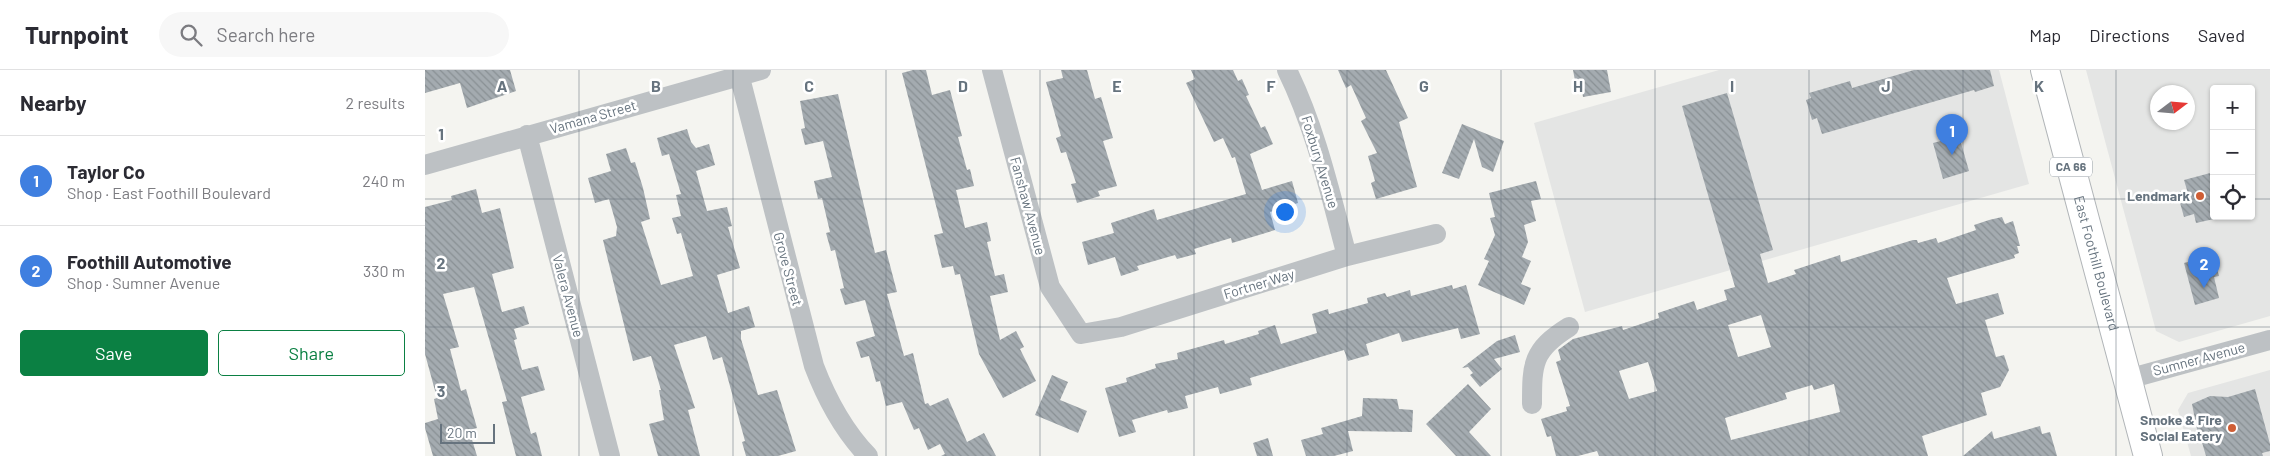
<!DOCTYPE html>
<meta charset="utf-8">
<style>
:root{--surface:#fff;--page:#f7f7f7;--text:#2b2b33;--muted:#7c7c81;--line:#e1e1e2;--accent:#0b8043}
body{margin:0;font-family:Barlow,sans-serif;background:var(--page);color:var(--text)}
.controls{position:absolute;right:15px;top:15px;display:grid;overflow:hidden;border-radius:5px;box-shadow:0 1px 4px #0004}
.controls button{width:45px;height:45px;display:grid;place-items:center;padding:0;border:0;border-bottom:1px solid var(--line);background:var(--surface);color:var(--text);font:25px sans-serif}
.compass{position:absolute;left:1725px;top:15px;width:45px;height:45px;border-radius:50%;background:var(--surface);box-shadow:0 1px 4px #0004;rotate:74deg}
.scale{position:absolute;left:15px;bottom:12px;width:55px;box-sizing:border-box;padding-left:5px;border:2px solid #66737e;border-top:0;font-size:14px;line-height:18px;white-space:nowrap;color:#66737e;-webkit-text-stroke:4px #fff;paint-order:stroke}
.you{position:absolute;left:859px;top:141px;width:18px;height:18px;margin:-12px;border:4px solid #fff;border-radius:50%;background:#1a73e8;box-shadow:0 0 0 8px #1a73e833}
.badge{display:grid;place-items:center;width:32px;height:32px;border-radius:50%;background:var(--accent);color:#fff;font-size:16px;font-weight:700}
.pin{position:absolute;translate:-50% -41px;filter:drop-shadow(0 1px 2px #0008)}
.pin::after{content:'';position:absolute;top:26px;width:18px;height:15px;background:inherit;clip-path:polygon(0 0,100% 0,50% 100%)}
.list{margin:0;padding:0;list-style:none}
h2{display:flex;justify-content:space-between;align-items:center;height:65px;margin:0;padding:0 20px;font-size:21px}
h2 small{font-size:16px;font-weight:400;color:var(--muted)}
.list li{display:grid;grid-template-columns:32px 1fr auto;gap:15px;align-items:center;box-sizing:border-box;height:90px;padding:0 20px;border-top:1px solid var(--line)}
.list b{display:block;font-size:19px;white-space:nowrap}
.list p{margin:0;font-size:16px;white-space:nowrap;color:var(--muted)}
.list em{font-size:16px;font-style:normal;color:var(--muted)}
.actions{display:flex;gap:10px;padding:15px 20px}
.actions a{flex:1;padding:11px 0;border:1px solid var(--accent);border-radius:5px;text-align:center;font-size:18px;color:var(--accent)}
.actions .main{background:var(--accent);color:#fff}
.icon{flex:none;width:28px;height:28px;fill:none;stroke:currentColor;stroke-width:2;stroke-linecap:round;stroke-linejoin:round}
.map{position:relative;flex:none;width:1845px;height:386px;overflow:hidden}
header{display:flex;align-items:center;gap:30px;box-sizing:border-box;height:70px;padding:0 25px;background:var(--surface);border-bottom:1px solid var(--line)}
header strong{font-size:24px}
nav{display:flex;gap:28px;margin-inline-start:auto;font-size:18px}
.search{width:350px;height:45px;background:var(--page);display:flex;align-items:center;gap:12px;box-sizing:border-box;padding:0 18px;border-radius:28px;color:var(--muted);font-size:19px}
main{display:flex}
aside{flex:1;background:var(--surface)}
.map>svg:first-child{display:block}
.built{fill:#e4e5e4;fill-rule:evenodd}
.building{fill:url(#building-back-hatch);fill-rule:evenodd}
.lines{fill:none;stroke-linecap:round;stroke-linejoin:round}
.primary-casing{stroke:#b1b5b8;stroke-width:30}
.street{stroke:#bdc1c4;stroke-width:20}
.primary{stroke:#fff;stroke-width:28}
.grid{fill:none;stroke:#66737e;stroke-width:1;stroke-opacity:0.55}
.poi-dot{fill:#cf5e35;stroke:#fff;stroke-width:2}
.labels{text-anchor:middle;stroke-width:5;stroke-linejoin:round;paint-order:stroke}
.shield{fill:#fff;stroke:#949da5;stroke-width:1}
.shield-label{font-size:12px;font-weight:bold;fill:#66737e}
.street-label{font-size:14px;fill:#66737e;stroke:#fff}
.poi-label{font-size:14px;font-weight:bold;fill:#66737e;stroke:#fff;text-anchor:end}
.grid-label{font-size:16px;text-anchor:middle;font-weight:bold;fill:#66737e;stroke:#fff;stroke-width:5;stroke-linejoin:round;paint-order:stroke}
</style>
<header>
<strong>Turnpoint</strong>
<div class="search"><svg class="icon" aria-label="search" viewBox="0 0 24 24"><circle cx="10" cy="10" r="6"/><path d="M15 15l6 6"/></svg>Search here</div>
<nav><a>Map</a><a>Directions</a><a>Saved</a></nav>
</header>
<main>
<aside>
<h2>Nearby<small>2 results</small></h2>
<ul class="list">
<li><span class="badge" style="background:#3f7fe0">1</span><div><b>Taylor Co</b><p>Shop · East Foothill Boulevard</p></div><em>240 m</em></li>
<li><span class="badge" style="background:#3f7fe0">2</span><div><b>Foothill Automotive</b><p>Shop · Sumner Avenue</p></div><em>330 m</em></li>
</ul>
<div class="actions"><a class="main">Save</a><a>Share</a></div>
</aside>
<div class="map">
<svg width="1845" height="386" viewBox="0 0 1845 386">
<defs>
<pattern id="building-back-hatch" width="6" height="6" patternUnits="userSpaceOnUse" patternTransform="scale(1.25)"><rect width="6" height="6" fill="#a4abb0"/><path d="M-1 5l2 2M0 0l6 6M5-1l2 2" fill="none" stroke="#899094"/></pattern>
</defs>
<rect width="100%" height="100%" fill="#f4f4f0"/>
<path class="built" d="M1294,0H1574L1604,114L1160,242L1109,53Z
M1661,0H1845V246L1754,272L1731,261ZM1789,19H1826V146H1789ZM1732,22H1762V52H1732Z
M1845,300V386H1766L1753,340L1763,323Z"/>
<path class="building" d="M0,0H85L91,21L42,38L35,13L0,23Z
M488,0H501L507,25L525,20L537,66L533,67L542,100L545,99L549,116L531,120L540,158L562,152L566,171L562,172L570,206L579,204L583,222L565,226L575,270L591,261L599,277L595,279L611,311L578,328L554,284L535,204L530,205L528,196L517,198L509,165L518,163L477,3Z
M636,0H662L670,29L676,27L688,68L678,71L692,116L673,121L675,126L652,133L646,114L651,113L641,82L636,83L631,68L636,66L621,12L638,8Z
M766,0H808L813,11L817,9L824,25L821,26L836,58L840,56L848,74L825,84L837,120L867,111L873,133L845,142L850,160L834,165L807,173L806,168L769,179L771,184L752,189L750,185L712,196L714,200L696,206L690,187L663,195L657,172L689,163L686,153L729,139L732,150L821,124L810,87L807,88L798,68L789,72L761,13L770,9Z
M913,0H961L983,48L974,52L992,117L951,129L946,113L950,111L943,86L952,83L936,51L941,48L926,15L921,18Z
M1148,0H1182L1186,22L1158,27L1156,15L1151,16Z
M1489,0H1565L1569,16L1550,22L1549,20L1397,64L1392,48L1387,50L1381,30L1386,28L1384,23L1425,11L1427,18Z
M1302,23L1348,180L1335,184L1343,213L1371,204L1369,200L1415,185L1416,192L1488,170H1492L1493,173L1511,168L1513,173L1551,160L1549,155L1564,150L1577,147L1580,154L1588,151L1595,176H1592L1594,183L1589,185L1590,188L1522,208L1531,234L1573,223L1579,244L1560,250L1571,287L1579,285L1584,300L1575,317L1556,323L1562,345L1497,366L1503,386H1174L1172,381L1153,386H1131L1126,366L1122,367L1116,349L1142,341L1141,337L1145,336L1131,292L1136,290L1133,280L1148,269L1197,256L1198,260L1234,248L1233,243L1269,231L1272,240L1302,230L1299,220L1310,217L1257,36ZM1336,245L1346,277L1313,287L1303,255ZM1223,292L1232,321L1204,329L1194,301ZM1409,314L1415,342L1306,370L1300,348L1362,329L1360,323L1387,315L1389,320Z
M413,24L450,183L461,180L472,222L462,224L479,286L488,283L500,334L503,333L505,336L523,328L542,372L559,363L571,386H516L520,384L515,374L503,380L494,358L489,360L477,332L461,336L455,311L451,312L444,286L436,288L431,272L450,266L440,230L420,235L415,219L419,218L410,180L406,181L401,163L405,162L397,128L393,129L389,111L407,107L398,71L380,75L376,59L380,58L375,31Z
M1037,54L1079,71L1068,102L1057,97L1049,69L1034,109L1017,103Z
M262,59L266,72L271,78L284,74L290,95L271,101L282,141L302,137L307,156L303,157L315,198L292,205L303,243L324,236L330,257L316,261V269L333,325L352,320L371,381L353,386H321L317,372L320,371L297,287L288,290L281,266L249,275L270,338L263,340L275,386H233L224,354L239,350L234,320H236L226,286L208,291L178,170L191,166L192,157L184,129L170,133L163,108L186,101L181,84L201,78L206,93L210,92L218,118L225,149L216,152L236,215L268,206L256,163L252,164L247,148L256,146L251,125L256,124L244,84L237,86L232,68Z
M1534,66L1544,101L1518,109L1508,73Z
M1789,102V149L1771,153L1769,144L1759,147L1752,122L1762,120L1759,110Z
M1111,111L1116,129L1106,131L1111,151L1099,155L1103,172L1097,187L1106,191L1096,214L1106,218L1099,235L1053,215L1064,191L1059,189L1070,165L1065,148L1070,147L1064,123Z
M51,119L57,143L75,138L89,198L67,204L77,242L99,236L104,254L89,259L92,269L89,270L97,300L113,296L120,320L96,327L106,364L111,362L117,386H91L77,332L82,331L49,217L18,224L34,277L25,279L36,321L41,319L52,358L44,360L52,386H8L0,358V353L13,349L9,329L12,328L0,284V137L27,130L26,126Z
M1783,186L1784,191L1789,189L1794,206L1789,207L1794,228L1770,235L1759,193Z
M1027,215L1028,219L1041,215L1055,264L1036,269L1033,258L977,272L974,263L941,274L944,285L923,291L919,280L825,308L827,315L795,324L793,317L760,326L763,338L743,343L742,340L707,350L711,362L694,367L680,318L702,312L701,308L731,298L730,294L753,289L752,283L799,270L800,274L834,264L833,261L850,255L856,274L892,263L887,244L903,239L904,244L943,233L942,228L960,223L962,227L985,220L986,226Z
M1090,265L1095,282L1069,289L1077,299L1055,317L1045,305L1048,303L1043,297L1037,298L1072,271Z
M627,305L643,312L635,330L662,341L653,363L610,345Z
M1043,314L1066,339L1044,362L1066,386H1031L1001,354Z
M1830,319L1845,374V381L1837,383L1838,386H1781L1776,369H1774L1767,334L1785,326L1803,327Z
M938,328L972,329L974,339L988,340L987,362L923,361L928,381L909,386H881L876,370L898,364L896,358L937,346Z
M1615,356L1617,364L1625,362L1632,386H1538L1567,361L1569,369Z
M843,368L848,386H832L828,373Z"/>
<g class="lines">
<defs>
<g id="primary">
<path id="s1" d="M1620,0L1723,386"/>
</g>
</defs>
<use href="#primary" class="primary-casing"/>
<path class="street" d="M313,0L389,296C402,330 418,360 443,386
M567,0L625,217L656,264L696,257L922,186L1011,164
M862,0C891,59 905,123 922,186
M102,65L185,386
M0,95L336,0
M1703,309L1845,270
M1107,334C1107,294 1107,280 1144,257"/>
<use href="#primary" class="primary"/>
</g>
<path class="grid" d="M154,0V386M308,0V386M461,0V386M615,0V386M769,0V386M922,0V386M1076,0V386M1230,0V386M1384,0V386M1538,0V386M1691,0V386M0,129H1789M1826,129H1845M0,257H1845"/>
<g class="poi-dot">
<circle cx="1775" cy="126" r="5"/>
<circle cx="1807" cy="358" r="5"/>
</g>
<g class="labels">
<rect class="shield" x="1625" y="87.5" width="42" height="19" rx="4"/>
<g class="shield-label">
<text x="1646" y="101">CA 66</text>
</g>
<g class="street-label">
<text transform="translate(168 47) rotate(-16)" y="5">Vamana Street</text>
<text transform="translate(895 92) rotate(73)" y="5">Foxbury Avenue</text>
<text transform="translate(603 136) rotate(75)" y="5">Fanshaw Avenue</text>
<text dy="5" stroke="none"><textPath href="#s1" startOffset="200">East Foothill Boulevard</textPath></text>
<text transform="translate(363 199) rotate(75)" y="5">Grove Street</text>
<text transform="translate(834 214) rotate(-17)" y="5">Fortner Way</text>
<text transform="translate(143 226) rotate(75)" y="5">Valera Avenue</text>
<text transform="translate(1774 289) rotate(-15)" y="5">Sumner Avenue</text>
</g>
<g class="poi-label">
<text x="1765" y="131">Lendmark</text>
<text x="1797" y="355">Smoke &amp; Fire<tspan x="1797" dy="16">Social Eatery</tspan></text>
</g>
</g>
<g class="grid-label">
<text x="77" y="22">A</text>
<text x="231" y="22">B</text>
<text x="384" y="22">C</text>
<text x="538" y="22">D</text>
<text x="692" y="22">E</text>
<text x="846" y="22">F</text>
<text x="999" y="22">G</text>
<text x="1153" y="22">H</text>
<text x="1307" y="22">I</text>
<text x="1461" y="22">J</text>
<text x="1614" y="22">K</text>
<text x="16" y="70">1</text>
<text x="16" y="199">2</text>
<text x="16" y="327">3</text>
</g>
</svg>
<div class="controls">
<button>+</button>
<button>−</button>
<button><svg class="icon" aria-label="locate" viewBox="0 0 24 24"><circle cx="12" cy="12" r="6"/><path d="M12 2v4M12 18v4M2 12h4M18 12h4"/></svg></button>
</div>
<svg class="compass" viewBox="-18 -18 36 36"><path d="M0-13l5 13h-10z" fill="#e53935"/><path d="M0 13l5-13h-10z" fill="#7c7c81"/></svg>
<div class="scale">20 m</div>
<div class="you"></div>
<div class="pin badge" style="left:1527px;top:85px;background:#3f7fe0">1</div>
<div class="pin badge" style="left:1779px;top:218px;background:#3f7fe0">2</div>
</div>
</main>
